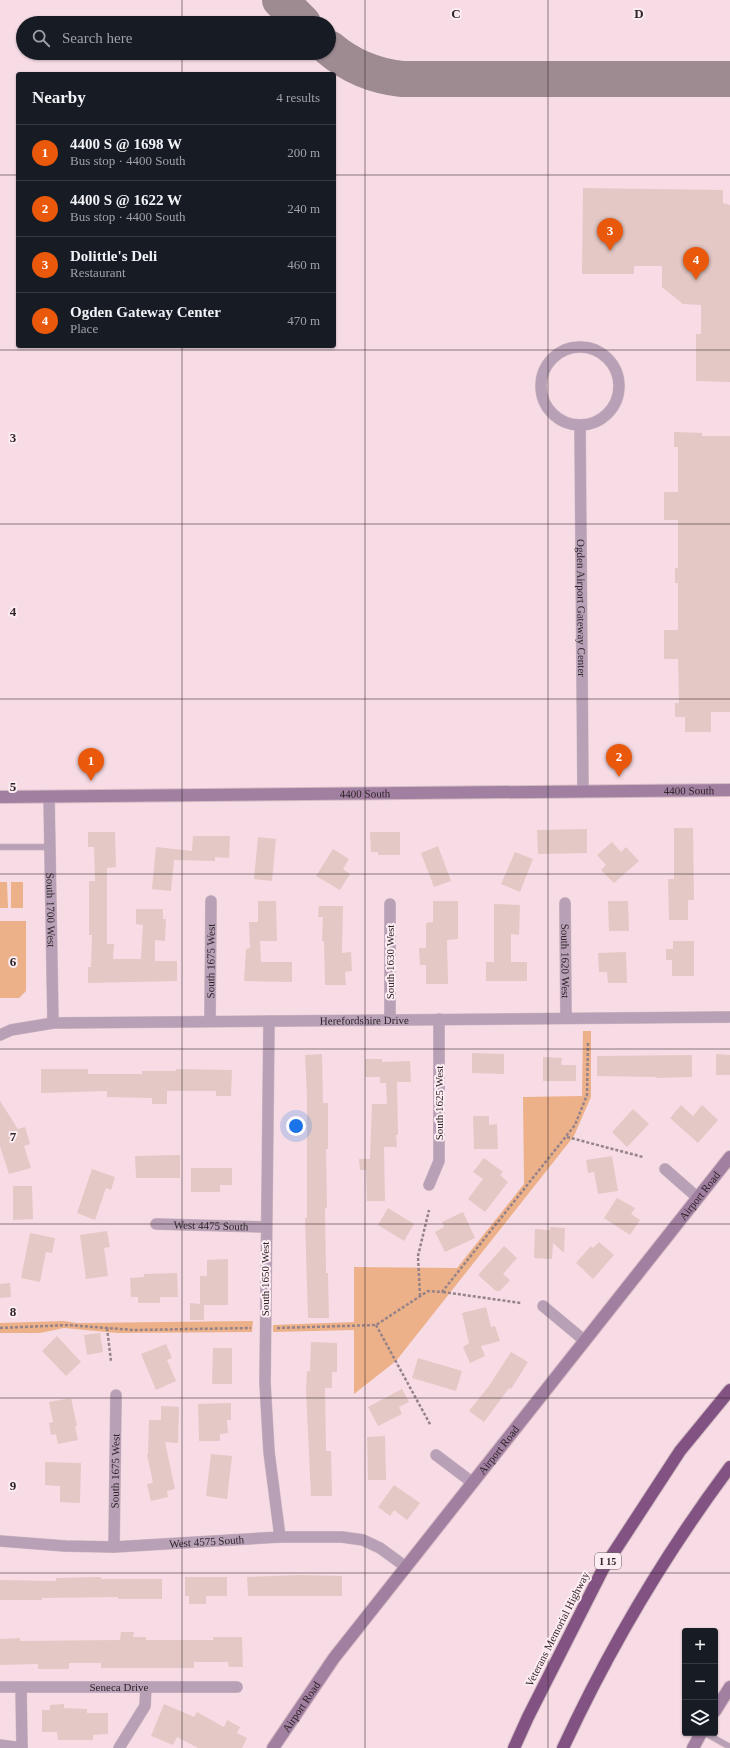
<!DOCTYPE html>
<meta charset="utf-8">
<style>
:root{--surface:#171b24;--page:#20242c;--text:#f1f3f6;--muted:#9ea1a6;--line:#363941;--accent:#ea580c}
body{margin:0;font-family:"Times New Roman",serif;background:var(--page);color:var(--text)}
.controls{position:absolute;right:12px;bottom:12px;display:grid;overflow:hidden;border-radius:4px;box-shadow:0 1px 3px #0004}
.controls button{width:36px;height:36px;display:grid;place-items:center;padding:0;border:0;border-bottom:1px solid var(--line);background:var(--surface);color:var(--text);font:20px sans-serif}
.you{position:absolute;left:296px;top:1126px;width:14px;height:14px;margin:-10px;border:3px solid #fff;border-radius:50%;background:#1a73e8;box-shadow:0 0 0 6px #1a73e833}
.badge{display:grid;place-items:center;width:26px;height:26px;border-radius:50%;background:var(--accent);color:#fff;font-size:13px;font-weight:700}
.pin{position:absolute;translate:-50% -33px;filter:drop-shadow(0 1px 2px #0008)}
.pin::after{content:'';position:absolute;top:21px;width:14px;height:12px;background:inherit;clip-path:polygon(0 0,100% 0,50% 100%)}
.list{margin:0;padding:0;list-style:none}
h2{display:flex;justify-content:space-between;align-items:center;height:52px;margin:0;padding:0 16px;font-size:17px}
h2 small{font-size:13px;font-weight:400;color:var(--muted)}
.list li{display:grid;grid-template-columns:26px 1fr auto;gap:12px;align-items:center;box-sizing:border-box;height:56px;padding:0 16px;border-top:1px solid var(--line)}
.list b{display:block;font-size:15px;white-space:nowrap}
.list p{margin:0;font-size:13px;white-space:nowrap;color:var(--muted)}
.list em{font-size:13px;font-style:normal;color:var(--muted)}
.icon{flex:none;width:22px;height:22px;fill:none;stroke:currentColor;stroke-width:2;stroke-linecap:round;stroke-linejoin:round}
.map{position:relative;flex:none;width:730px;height:1748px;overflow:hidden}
.search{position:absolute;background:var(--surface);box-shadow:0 1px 3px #0004;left:16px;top:16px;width:320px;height:44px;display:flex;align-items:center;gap:10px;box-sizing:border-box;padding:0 14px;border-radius:22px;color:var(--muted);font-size:15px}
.panel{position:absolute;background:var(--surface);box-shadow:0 1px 3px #0004;left:16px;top:72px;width:320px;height:276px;border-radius:4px}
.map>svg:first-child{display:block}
.green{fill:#edb189}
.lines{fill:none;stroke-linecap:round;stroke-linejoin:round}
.taxiway{stroke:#9e8b92;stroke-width:36}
.building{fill:#e3c8c5}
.lane-casing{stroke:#d3bbc3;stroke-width:7}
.street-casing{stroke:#d3bbc3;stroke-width:12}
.secondary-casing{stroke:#d3bbc3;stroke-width:14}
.highway-casing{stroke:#d3bbc3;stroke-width:14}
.path{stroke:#968389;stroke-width:2.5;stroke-dasharray:3 2;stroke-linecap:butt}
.lane{stroke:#b8a0b7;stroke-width:5.5}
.street{stroke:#b8a0b7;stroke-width:11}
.secondary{stroke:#a17fa1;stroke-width:12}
.highway{stroke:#815282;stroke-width:12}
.grid{fill:none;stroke:#2f2529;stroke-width:1;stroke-opacity:0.55}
.labels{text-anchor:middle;stroke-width:4;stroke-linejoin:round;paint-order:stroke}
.shield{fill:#fdecf2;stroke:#6d6165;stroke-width:1}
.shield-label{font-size:10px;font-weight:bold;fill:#2f2529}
.street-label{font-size:11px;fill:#2f2529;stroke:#fdecf2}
.grid-label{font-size:13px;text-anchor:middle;font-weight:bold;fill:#2f2529;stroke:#fdecf2;stroke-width:4;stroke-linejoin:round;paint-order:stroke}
</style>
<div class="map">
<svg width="730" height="1748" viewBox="0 0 730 1748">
<rect width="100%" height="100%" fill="#f7dce5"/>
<path class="green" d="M0,882H7L8,908H0Z
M11,882H23V908H11Z
M0,921H26V991L19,998H0Z
M583,1031H591V1097L574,1136L396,1361L354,1394V1330L273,1332V1325L354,1322V1267L457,1268L524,1184L523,1097L582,1096Z
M64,1321L77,1323L253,1321L252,1332L118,1333L64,1328L40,1333H0V1323Z"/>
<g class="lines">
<path class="taxiway" d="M280,0L303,23
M329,48C350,66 374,76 402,79H730"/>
</g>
<path class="building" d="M583,188L723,190V203L730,205V382L696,381V334H701V305L683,304L662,287V266H634V274H582Z
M674,432L702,433V436H730V712H711V732H685V717H675V703H679L678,659H664V630H678V583H675V568H678V520H664V492H678V447H674Z
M674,828H693L694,900H688V920H669L668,879H674Z
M587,829V853L538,854L537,830Z
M88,832H115L116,867L107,868V944H114L113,959H141L143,925L136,924V909H163V919H166L165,941L155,940V961H177V981L88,983V967H91L92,935H89V881H95L94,847H88Z
M370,832H400V855H378V852H371Z
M193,836H230L229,858L215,857V861L174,860L171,891L152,889L156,847L192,851Z
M258,837L276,839L272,881L254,879Z
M612,842L621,852L626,847L639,861L614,883L601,870L606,865L597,855Z
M438,846L451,881L434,887L421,853Z
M333,849L349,859L343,869L350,874L340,890L316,876Z
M515,852L533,859L520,892L501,884Z
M258,901H276L277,941H260L261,962H292V982L244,981L246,949L250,948L249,922H258Z
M433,901H458V939L447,940L448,984H426V965H420L419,948H426V923L433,922Z
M608,901H628L629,931H609Z
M494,904L520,905L519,935L511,934V962H527V981H486V962H494Z
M319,906H343L342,953L351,952L352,971L345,972L346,985H325L324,941H322L323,917H318Z
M673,941H694V976H672V960H666V949H673Z
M626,952L627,983H608L607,972H599L598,953Z
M472,1053L504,1054V1074L472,1073Z
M322,1054L323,1103H328V1149H326L327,1208H325L326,1273H328L329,1318H308L305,1218H307V1095L305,1055Z
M716,1054L730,1055V1075H716Z
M692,1055V1077L656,1078V1077L597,1076V1056Z
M543,1057L562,1058L561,1065H576V1081H543Z
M365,1059H382V1062L410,1061L411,1082H397L398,1135H396L397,1147H384L385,1201H367L366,1170H360L359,1159H370L372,1104H387L386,1083H380V1077H365Z
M41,1069H88V1074H142V1071H176V1069L232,1070L231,1096H216V1091H167V1104H152V1098L107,1097V1091L41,1093Z
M0,1101L18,1129L25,1127L30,1144L24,1146L31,1168L9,1174L0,1146Z
M681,1105L693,1116L702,1105L718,1120L698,1143L670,1118Z
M633,1109L649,1124L627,1147L612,1132Z
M473,1116H489V1125L497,1124L498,1149H474Z
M180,1155V1178H136L135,1156Z
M612,1156L618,1191L598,1194L594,1172L588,1173L586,1160Z
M484,1158L503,1172L500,1175L508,1182L485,1212L468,1199L483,1179L473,1172Z
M191,1168H232V1185H220V1192H191Z
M92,1169L115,1177L111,1190L106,1188L95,1220L77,1213Z
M13,1186H32L33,1219L13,1220Z
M617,1198L635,1208L631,1214L640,1220L630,1235L604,1218Z
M388,1208L414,1224L404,1241L378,1225Z
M463,1212L475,1238L445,1252L435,1232L444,1227L442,1222Z
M550,1227L565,1228L564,1253L553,1243L552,1259L534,1258L535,1229L550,1230Z
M107,1231L110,1247L104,1248L108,1276L86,1279L80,1235Z
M30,1233L55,1238L52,1253L46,1252L40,1282L21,1278Z
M599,1242L614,1255L593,1279L576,1263L591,1246L593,1248Z
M504,1246L517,1258L503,1274L510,1280L500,1291H496L478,1275Z
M228,1259V1305H204V1320H190V1303L200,1304V1276H207V1260Z
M177,1273L178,1297H160V1303H138V1297H131L130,1278L144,1277V1274Z
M10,1283L11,1297L0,1298V1284Z
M486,1307L491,1327L495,1326L500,1341L481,1346L485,1356L470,1363L463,1347L469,1343L462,1313Z
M100,1333L103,1352L87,1355L84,1335Z
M57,1336L81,1362L66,1376L42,1351Z
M311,1342L337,1343V1372H332V1388H325L326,1451H331L332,1496H311L306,1391L307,1371H310Z
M166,1344L172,1358L167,1360L176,1381L156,1390L141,1354Z
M213,1348H232V1384H212Z
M511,1352L528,1362L511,1389L509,1388L484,1422L469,1411L489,1386Z
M418,1358L462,1371L456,1391L412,1378Z
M402,1389L409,1402L399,1407L402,1414L378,1426L368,1407Z
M71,1398L77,1426H75L78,1440L58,1444L56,1434L51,1435L49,1423L53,1422L49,1402Z
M231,1403V1420H227L228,1433L220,1434V1441H199L198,1404Z
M161,1406L179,1407L178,1443L165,1442L175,1489L167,1491L168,1497L151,1501L147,1484L153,1483L147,1454H148L149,1420H161Z
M385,1436L386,1480H368L367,1437Z
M211,1454L232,1456L227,1499L206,1496Z
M45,1462L81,1463L80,1503L60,1502V1486L45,1485Z
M394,1485L420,1503L407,1520L394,1510L390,1516L378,1507Z
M300,1575L342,1576V1596H248L247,1577Z
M101,1577V1579H162V1599H118V1597L42,1598V1600H0V1580L56,1581V1578Z
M185,1577H227V1596H206V1604H189V1596H185Z
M121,1632H134L133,1637H146V1640H213V1637H242L243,1667H229L228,1662H194V1668H101V1663H69V1669H38V1664L0,1665V1639L20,1638V1641L120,1640Z
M64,1704V1708L87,1709V1713H108V1734L93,1735V1740H58L57,1732H42V1710H50V1705Z
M164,1704L194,1717L197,1712L224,1727L227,1720L240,1727L237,1733L247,1738L242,1748H198L177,1737L173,1745L151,1736Z"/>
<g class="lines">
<defs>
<path id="lane" d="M0,847H50
M705,1733L730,1747"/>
<g id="street">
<circle cx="580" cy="386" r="39"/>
<path id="s1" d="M580,425L583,791"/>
<path id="s2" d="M49,796L53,1023"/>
<path id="s3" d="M565,903L566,1018"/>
<path d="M390,904V1020"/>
<path id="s4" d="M210,1021L211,901"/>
<path d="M269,1021L265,1383L269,1452L280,1537"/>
<path id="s5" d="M0,1035L11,1030L53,1023L730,1017"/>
<path d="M665,1169L698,1198"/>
<path d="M429,1185L439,1161V1019"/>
<path id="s6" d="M156,1224L266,1227"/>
<path d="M543,1306L585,1341"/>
<path d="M436,1455L473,1483"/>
<path id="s7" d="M0,1541L65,1546L114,1547L280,1537H342L363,1540L380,1548L406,1567"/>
<path id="s8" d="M114,1547L116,1395"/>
<path id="s9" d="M0,1687H237"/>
<path d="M21,1687L22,1748"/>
<path d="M0,1745L22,1748"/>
<path d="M119,1748L145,1706L146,1687"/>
</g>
<g id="secondary">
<path id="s10" d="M0,797L730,790"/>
<path d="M715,1711L730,1687"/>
<path id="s11" d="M273,1748L334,1658L730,1157"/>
<path d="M693,1748L701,1733"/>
</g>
<path id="highway" d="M514,1748L528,1717L603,1569L680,1451L730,1390
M563,1748C609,1649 665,1554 730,1467"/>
</defs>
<use href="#lane" class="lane-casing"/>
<use href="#street" class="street-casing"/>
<use href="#secondary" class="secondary-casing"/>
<use href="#highway" class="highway-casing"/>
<path class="path" d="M567,1137L643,1157
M443,1292L521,1303
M420,1296L418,1256L429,1210
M376,1325L431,1426
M0,1328L68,1325L133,1330L251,1328
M107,1328L111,1361
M277,1328L376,1325L428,1291L442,1292L575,1125L587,1095L588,1041"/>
<use href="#lane" class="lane"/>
<use href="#street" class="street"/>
<use href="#secondary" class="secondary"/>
<use href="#highway" class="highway"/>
</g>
<path class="grid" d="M182,0V23M365,0V1748M548,0V1748M182,53V74M0,175H18M334,175H730M182,346V1748M0,350H730M0,524H730M0,699H730M0,874H730M0,1049H730M0,1224H730M0,1398H730M0,1573H730"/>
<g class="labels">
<rect class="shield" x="595" y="1553" width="26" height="16" rx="3"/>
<g class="shield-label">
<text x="608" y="1565">I 15</text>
</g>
<g class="street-label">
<text dy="4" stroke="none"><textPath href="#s1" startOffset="183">Ogden Airport Gateway Center</textPath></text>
<text dy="4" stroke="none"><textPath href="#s10" startOffset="689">4400 South</textPath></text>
<text dy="4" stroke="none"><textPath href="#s10" startOffset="365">4400 South</textPath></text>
<text dy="4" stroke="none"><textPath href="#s2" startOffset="114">South 1700 West</textPath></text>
<text dy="4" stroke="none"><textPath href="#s4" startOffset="60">South 1675 West</textPath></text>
<text dy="4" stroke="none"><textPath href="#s3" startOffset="58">South 1620 West</textPath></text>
<text transform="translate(390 962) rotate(-90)" y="4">South 1630 West</text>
<text dy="4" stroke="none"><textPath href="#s5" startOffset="366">Herefordshire Drive</textPath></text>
<text transform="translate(439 1103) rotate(-90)" y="4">South 1625 West</text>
<text dy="4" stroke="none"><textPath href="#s11" startOffset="698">Airport Road</textPath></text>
<text dy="4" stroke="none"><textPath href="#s6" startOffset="55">West 4475 South</textPath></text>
<text transform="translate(265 1279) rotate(-90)" y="4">South 1650 West</text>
<text dy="4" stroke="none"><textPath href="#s11" startOffset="374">Airport Road</textPath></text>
<text dy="4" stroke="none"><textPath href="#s8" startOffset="76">South 1675 West</textPath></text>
<text dy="4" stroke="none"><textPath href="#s7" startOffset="207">West 4575 South</textPath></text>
<text transform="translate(557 1629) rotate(-63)" y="4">Veterans Memorial Highway</text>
<text dy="4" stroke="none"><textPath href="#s9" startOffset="119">Seneca Drive</textPath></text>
<text dy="4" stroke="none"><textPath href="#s11" startOffset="50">Airport Road</textPath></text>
</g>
</g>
<g class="grid-label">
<text x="456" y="18">C</text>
<text x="639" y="18">D</text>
<text x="13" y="442">3</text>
<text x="13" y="616">4</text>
<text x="13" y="791">5</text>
<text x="13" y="966">6</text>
<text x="13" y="1141">7</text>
<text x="13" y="1316">8</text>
<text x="13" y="1490">9</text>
</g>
</svg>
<div class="controls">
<button>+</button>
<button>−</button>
<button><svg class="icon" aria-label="layers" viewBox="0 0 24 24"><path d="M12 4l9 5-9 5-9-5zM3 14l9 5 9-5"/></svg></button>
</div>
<div class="you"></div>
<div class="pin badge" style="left:91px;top:781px">1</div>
<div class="pin badge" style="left:619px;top:777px">2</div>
<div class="pin badge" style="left:610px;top:251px">3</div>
<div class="pin badge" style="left:696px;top:280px">4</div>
<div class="search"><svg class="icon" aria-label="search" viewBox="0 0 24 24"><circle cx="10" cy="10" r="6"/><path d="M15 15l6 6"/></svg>Search here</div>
<section class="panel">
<h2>Nearby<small>4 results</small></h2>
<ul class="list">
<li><span class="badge">1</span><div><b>4400 S @ 1698 W</b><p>Bus stop · 4400 South</p></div><em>200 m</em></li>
<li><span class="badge">2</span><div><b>4400 S @ 1622 W</b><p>Bus stop · 4400 South</p></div><em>240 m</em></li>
<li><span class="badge">3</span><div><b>Dolittle's Deli</b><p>Restaurant</p></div><em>460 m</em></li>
<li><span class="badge">4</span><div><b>Ogden Gateway Center</b><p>Place</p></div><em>470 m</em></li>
</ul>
</section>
</div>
